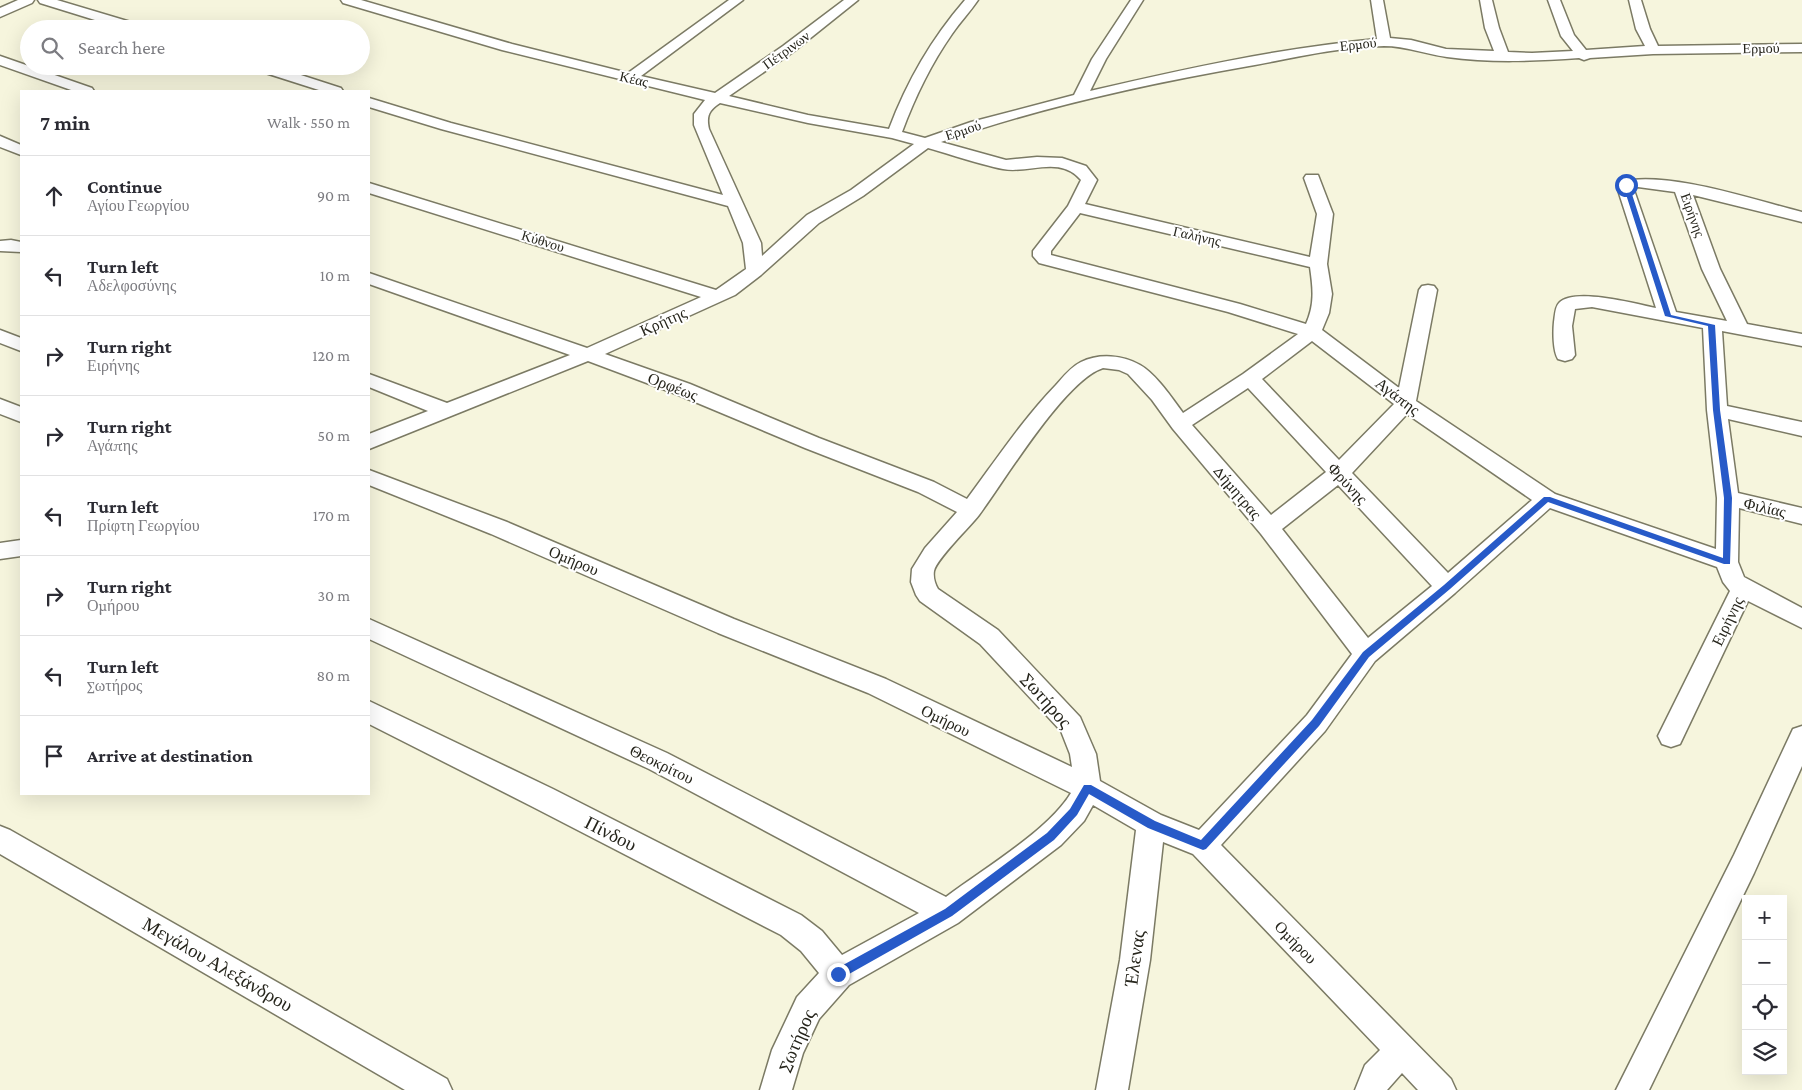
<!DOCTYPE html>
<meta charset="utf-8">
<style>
:root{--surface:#fff;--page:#f2f2f3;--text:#2b2b33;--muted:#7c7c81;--line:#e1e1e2}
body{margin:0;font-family:"Crimson Pro",serif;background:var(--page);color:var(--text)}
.controls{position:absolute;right:15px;bottom:15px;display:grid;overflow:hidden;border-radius:0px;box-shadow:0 5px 20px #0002}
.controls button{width:45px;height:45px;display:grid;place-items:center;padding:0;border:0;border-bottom:1px solid var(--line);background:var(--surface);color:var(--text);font:25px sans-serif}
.stop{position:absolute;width:15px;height:15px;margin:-11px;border:4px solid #275ac8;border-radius:50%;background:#fff}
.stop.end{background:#275ac8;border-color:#fff;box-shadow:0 1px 5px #0008}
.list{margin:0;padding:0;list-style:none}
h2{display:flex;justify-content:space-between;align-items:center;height:65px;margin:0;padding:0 20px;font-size:21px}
h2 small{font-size:16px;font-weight:400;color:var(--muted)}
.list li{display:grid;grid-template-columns:32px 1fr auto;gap:15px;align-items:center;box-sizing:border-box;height:80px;padding:0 20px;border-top:1px solid var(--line)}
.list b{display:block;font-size:19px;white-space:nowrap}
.list p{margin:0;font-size:16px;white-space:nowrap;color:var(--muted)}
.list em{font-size:16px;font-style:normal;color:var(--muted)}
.icon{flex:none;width:28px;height:28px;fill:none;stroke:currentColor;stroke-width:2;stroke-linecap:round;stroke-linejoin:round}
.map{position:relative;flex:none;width:1802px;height:1090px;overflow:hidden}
.search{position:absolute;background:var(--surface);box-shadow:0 5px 20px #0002;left:20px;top:20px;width:350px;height:55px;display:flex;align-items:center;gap:12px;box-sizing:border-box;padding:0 18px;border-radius:28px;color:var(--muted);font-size:19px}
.panel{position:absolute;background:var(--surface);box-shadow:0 5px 20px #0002;left:20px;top:90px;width:350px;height:705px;border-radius:0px}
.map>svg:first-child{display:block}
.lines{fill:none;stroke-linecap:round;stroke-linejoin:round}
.minor-casing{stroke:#7b7a64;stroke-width:3}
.minor{fill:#fff;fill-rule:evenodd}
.route{fill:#275ac8}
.labels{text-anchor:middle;stroke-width:4;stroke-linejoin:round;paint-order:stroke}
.far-street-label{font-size:14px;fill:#26251c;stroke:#fff}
.street-label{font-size:16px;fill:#26251c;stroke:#fff}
.near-street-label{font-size:19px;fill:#26251c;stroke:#fff}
</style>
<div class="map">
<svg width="1802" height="1090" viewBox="0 0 1802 1090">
<rect width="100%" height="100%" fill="#f6f5dd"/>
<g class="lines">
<defs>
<path id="minor" d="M18,0H34L32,3L0,17V8Z
M38,0H57L144,26L145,29H124L40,3Z
M341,0H361L512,44L628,73L729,0H743L641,76L715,93L783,46L844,0H858L793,52L729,96L808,115L889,129C907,81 932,38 965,0H978C970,12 960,22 952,34C931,64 915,97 902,132L925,138L971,122L1074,95L1092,59L1131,0H1143L1106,59L1090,91C1185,69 1280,48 1377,39L1371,0H1383L1390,38L1411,40L1446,49L1494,51L1485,28L1480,0H1492L1499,28L1508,52L1532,53L1573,51L1561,36L1548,0H1560L1574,35L1586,50L1645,46L1636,29L1629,0H1641L1650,29L1658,46L1802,44V52L1653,54L1590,58L1584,60L1579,58C1535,61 1490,63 1447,57C1425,54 1406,46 1384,46C1339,47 1293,58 1249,66C1146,84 1040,107 941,142L1006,160L1037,157L1062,158L1086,166L1097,180L1085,204L1310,257L1317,214L1304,178L1306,175H1318L1333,214L1327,264L1332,294L1329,313L1322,330L1399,388L1419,290L1422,286L1428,285L1434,286L1437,290L1416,401L1555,494L1716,549L1717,498L1707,410L1703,328L1592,307L1575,309L1572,326L1575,355L1572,359L1565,361L1558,359C1553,351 1553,332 1554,322C1555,316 1555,307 1559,303C1574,287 1636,304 1656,308L1618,190L1620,182C1667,170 1754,200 1802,212V222L1693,195L1720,269L1747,324L1802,334V346L1722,331L1727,406L1802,422V436L1728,419L1738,493L1802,508V524L1739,508L1738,562L1744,577L1802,608V628L1748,601L1680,744L1671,747L1662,744L1658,736L1730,591L1723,582L1717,567L1550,508L1455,593L1375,661L1325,731L1221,845L1451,1079L1456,1090H1418L1402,1073L1387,1090H1355L1365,1065L1380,1050L1193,854L1163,842L1150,960L1128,1090H1096L1120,960L1136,830L1093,805L1084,821L1061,845L958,923L849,985L819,1019L803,1053L792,1090H760L772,1050L797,997L819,973L801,951L781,935L533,807L369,724V701L553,789L801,915L822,931L842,955L919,913L649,769L369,639V619L667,753L946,897C983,869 1048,831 1071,793L868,693L718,633L491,534L369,485V470L507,522L734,619L886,679L1072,767L1070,754L1061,731L980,644L920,601L916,595L911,582L912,569L925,548L957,512L918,492L805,448L676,394L588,361L369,449V434L428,411L369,387V374L447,403L570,355L369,284V273L587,348L701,297L369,193V183L716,290L746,269L743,243L728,206L441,129L369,107V98L451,123L723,195L694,125V114L705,100L502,50L343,3ZM720,103L808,123L892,138L914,144L851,190L807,215L762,256L761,243L709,129C706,116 709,110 720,103ZM928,148C953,155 978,164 1003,169C1029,174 1060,155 1081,180L1068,206L1033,251V256L1039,263L1228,312L1298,334L1243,374L1183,413C1172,398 1156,374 1140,365C1123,355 1099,353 1081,362C1071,367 1064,376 1056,385C1023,419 996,460 967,499L934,482L819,438L690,384L605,354L735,295L761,275L819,223L863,196ZM1638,187L1675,192L1702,269L1727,321L1676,312L1634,190V188ZM1080,213L1310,267C1313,288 1315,304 1306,324L1240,304L1051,255V251ZM1312,341L1394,404L1339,460L1262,379ZM1103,368L1119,370L1128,374L1152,400L1173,429L1261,534L1352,654L1307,715L1199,830L1161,815L1100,781L1096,754L1080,717L998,630L938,589C935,584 933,577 934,571C937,558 970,527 979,515C1005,480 1065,380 1103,368ZM1248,388L1326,472L1271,515L1192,425ZM1407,414L1532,500L1448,573L1352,473ZM1338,485L1432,586L1368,638L1282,529Z
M0,56L92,88L94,91H74L0,65Z
M251,66H273L341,88L343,91H322L253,69Z
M0,136L21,145V155L0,147Z
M11,240L21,242V252L0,251V241Z
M0,330L21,338V351L0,343Z
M0,399L21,407V422L0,414Z
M21,540V556L0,559V543Z
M1802,726V766L1754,873L1649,1090H1616L1734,855L1793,729Z
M0,826L10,830L447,1079L452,1090H405L0,854Z"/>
</defs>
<use href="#minor" class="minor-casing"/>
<use href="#minor" class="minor"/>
</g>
<path class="route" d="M1626,183L1629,185L1671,315L1715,325L1720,410L1732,498L1730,564H1724L1548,502L1450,589L1369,657L1319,726L1206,849L1203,850L1148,828L1089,794L1077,815L1054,840L952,916L842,978L838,980L834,978L833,974L834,970L945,909L1047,833L1070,809L1084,785H1091L1155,821L1201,840L1312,720L1363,652L1444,585L1544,497H1550L1723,558L1724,498L1713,410L1708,326L1665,316L1623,185Z"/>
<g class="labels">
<g class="far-street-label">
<text transform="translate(1358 44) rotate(-6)" y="5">Ερμού</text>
<text transform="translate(1761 48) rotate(-1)" y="5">Ερμού</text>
<text transform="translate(786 50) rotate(-36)" y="5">Πέτρινων</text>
<text transform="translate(634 79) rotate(13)" y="5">Κέας</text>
<text transform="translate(963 130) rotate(-18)" y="5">Ερμού</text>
<text transform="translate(1693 215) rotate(70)" y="5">Ειρήνης</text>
<text transform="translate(1197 236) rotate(13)" y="5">Γαλήνης</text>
<text transform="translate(543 241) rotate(17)" y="5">Κύθνου</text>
</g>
<g class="street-label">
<text transform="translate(663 321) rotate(-24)" y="6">Κρήτης</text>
<text transform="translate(673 386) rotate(21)" y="6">Ορφέως</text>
<text transform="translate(1398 396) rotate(37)" y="6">Αγάπης</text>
<text transform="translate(1348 483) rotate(47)" y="6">Φρύνης</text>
<text transform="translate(1238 492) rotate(50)" y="6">Δήμητρας</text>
<text transform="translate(1765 507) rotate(13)" y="6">Φιλίας</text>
<text transform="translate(574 560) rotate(23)" y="6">Ομήρου</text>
<text transform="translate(1727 621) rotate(-64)" y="6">Ειρήνης</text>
<text transform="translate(946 720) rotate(26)" y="6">Ομήρου</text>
<text transform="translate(662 764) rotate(26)" y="6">Θεοκρίτου</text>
<text transform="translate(1296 942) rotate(46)" y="6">Ομήρου</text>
</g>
<g class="near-street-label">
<text transform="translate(1047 700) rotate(49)" y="7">Σωτήρος</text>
<text transform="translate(611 833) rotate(27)" y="7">Πίνδου</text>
<text transform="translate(1134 958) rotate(-82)" y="7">Έλενας</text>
<text transform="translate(218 964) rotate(30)" y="7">Μεγάλου Αλεξάνδρου</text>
<text transform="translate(796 1040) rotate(-66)" y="7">Σωτήρος</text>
</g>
</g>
</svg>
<div class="controls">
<button>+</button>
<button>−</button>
<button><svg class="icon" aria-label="locate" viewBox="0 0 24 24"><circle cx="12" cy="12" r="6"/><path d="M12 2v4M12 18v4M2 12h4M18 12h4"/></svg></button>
<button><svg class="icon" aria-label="layers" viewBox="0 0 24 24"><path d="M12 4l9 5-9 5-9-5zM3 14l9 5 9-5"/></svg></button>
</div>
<div class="stop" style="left:1626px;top:185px"></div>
<div class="stop end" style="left:838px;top:974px"></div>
<div class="search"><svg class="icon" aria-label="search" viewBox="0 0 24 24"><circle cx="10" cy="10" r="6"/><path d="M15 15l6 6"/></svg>Search here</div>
<section class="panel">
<h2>7 min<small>Walk · 550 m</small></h2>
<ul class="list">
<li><svg class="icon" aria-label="ahead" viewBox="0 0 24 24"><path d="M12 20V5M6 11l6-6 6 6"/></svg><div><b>Continue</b><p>Αγίου Γεωργίου</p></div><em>90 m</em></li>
<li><svg class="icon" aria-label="left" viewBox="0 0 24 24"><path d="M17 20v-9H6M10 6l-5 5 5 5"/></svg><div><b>Turn left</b><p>Αδελφοσύνης</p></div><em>10 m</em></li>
<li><svg class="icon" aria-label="right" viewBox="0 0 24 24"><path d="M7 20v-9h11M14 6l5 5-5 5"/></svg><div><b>Turn right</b><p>Ειρήνης</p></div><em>120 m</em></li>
<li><svg class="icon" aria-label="right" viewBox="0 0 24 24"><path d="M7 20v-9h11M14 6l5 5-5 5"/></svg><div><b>Turn right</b><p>Αγάπης</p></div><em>50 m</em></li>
<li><svg class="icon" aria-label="left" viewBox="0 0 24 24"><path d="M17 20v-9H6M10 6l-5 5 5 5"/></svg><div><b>Turn left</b><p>Πρίφτη Γεωργίου</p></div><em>170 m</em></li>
<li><svg class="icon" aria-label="right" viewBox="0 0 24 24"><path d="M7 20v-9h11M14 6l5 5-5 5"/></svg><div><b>Turn right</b><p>Ομήρου</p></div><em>30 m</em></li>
<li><svg class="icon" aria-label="left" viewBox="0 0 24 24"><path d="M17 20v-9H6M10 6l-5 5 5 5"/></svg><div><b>Turn left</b><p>Σωτήρος</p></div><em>80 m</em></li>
<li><svg class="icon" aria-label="arrive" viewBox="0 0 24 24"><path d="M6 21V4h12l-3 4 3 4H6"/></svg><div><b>Arrive at destination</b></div></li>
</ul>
</section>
</div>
